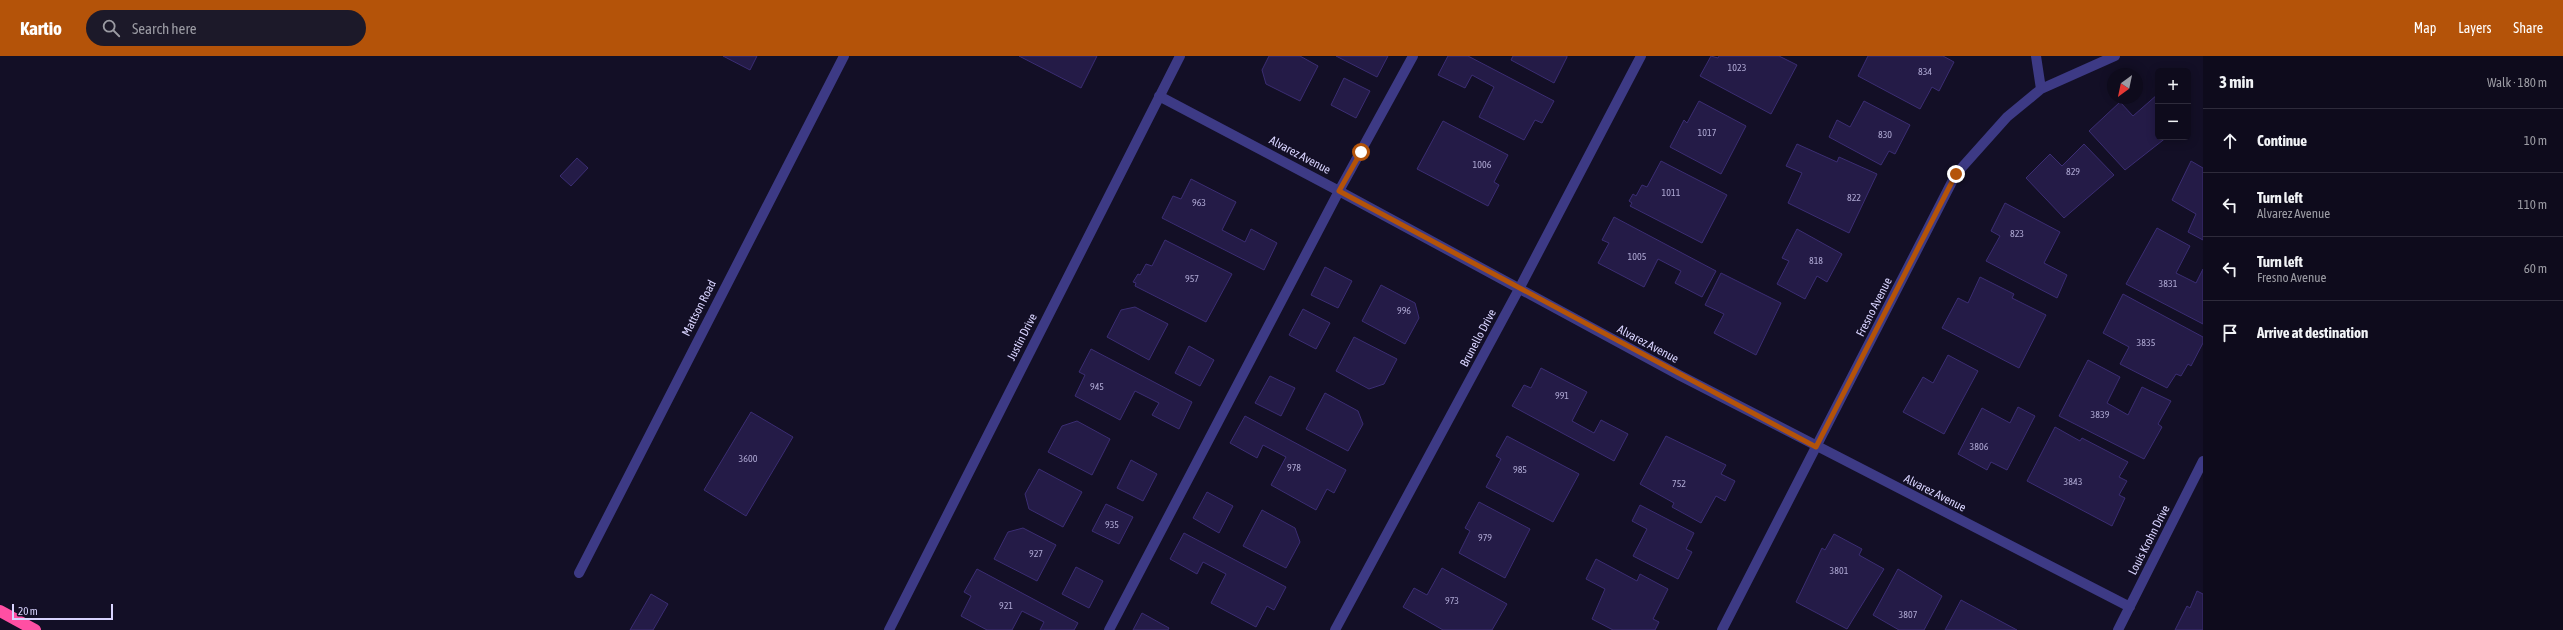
<!DOCTYPE html>
<meta charset="utf-8">
<style>
:root{--surface:#0e0b1c;--page:#1c1929;--text:#f1f3f6;--muted:#9b9ba3;--line:#2e2b3b;--accent:#b45309}
body{margin:0;font-family:"Asap Condensed",sans-serif;background:var(--page);color:var(--text)}
.controls{position:absolute;right:12px;top:12px;display:grid;overflow:hidden;border-radius:6px;box-shadow:0 2px 10px #0003}
.controls button{width:36px;height:36px;display:grid;place-items:center;padding:0;border:0;border-bottom:1px solid var(--line);background:var(--surface);color:var(--text);font:20px sans-serif}
.compass{position:absolute;left:2107px;top:12px;width:36px;height:36px;border-radius:50%;background:var(--surface);box-shadow:0 2px 10px #0003;rotate:213deg}
.scale{position:absolute;left:12px;bottom:10px;width:101px;box-sizing:border-box;padding-left:4px;border:2px solid #d9d4ff;border-top:0;font-size:11px;line-height:14px;white-space:nowrap;color:#d9d4ff;-webkit-text-stroke:3px #130f26;paint-order:stroke}
.stop{position:absolute;width:12px;height:12px;margin:-9px;border:3px solid #b45309;border-radius:50%;background:#fff}
.stop.end{background:#b45309;border-color:#fff;box-shadow:0 1px 4px #0008}
.list{margin:0;padding:0;list-style:none}
h2{display:flex;justify-content:space-between;align-items:center;height:52px;margin:0;padding:0 16px;font-size:17px}
h2 small{font-size:13px;font-weight:400;color:var(--muted)}
.list li{display:grid;grid-template-columns:26px 1fr auto;gap:12px;align-items:center;box-sizing:border-box;height:64px;padding:0 16px;border-top:1px solid var(--line)}
.list b{display:block;font-size:15px;white-space:nowrap}
.list p{margin:0;font-size:13px;white-space:nowrap;color:var(--muted)}
.list em{font-size:13px;font-style:normal;color:var(--muted)}
.icon{flex:none;width:22px;height:22px;fill:none;stroke:currentColor;stroke-width:2;stroke-linecap:round;stroke-linejoin:round}
.map{position:relative;flex:none;width:2203px;height:574px;overflow:hidden}
header{display:flex;align-items:center;gap:24px;box-sizing:border-box;height:56px;padding:0 20px;background:var(--accent);color:#fff}
header strong{font-size:19px}
nav{display:flex;gap:22px;margin-inline-start:auto;font-size:14px}
.search{width:280px;height:36px;background:var(--page);display:flex;align-items:center;gap:10px;box-sizing:border-box;padding:0 14px;border-radius:22px;color:var(--muted);font-size:15px}
main{display:flex}
aside{flex:1;background:var(--surface)}
.map>svg:first-child{display:block}
.building{fill:#241b47;stroke:#3b2d73}
.lines{fill:none;stroke-linecap:round;stroke-linejoin:round}
.lane{stroke:#3d3a85;stroke-width:10}
.street{stroke:#3d3a85;stroke-width:10}
.highway{stroke:#ff4fa3;stroke-width:12}
.route{stroke:#b45309;stroke-width:5}
.labels{text-anchor:middle;stroke-width:3;stroke-linejoin:round;paint-order:stroke}
.number-label{font-size:10px;fill:#aca6d1}
.street-label{font-size:12px;fill:#d9d4ff;stroke:#130f26}
</style>
<header>
<strong>Kartio</strong>
<div class="search"><svg class="icon" aria-label="search" viewBox="0 0 24 24"><circle cx="10" cy="10" r="6"/><path d="M15 15l6 6"/></svg>Search here</div>
<nav><a>Map</a><a>Layers</a><a>Share</a></nav>
</header>
<main>
<div class="map">
<svg width="2203" height="574" viewBox="0 0 2203 574">
<rect width="100%" height="100%" fill="#130f26"/>
<path class="building" d="M723,0H757L750,14Z
M1019,0H1097L1081,32Z
M1269,0H1300L1318,10L1300,45L1266,28L1262,14Z
M1336,0H1388L1377,21Z
M1448,0H1468L1554,45L1542,67L1535,64L1524,84L1479,61L1494,31L1472,19L1465,32L1438,19Z
M1513,0H1567V1L1554,27L1511,4Z
M1711,0L1718,2L1719,0H1779L1797,9L1771,58L1700,20Z
M1868,0H1943L1954,6L1939,35L1932,31L1920,53L1858,20Z
M1344,22L1370,35L1356,62L1331,49Z
M2158,38V81H2167L2125,114L2089,75L2120,46L2133,60Z
M1699,45L1746,70L1721,118L1670,91L1684,64L1687,67Z
M1864,45L1910,69L1895,98L1889,95L1881,109L1829,81L1837,64L1850,71Z
M1443,65L1508,99L1494,126L1499,129L1488,150L1417,113Z
M1797,88L1837,106L1839,101L1877,118L1849,177L1788,147L1802,117L1786,110Z
M2084,88L2114,119L2064,162L2026,122L2050,98L2062,110Z
M577,102L588,112L571,130L560,120Z
M1661,105L1727,139L1702,187L1630,150L1632,147L1629,145L1633,138L1636,140L1642,129L1647,131Z
M2191,105L2203,112V184L2188,176L2196,158L2172,144Z
M1191,123L1236,146L1222,174L1245,186L1251,173L1277,187L1264,214L1162,162L1173,140L1181,143Z
M2005,147L2060,176L2044,207L2067,219L2057,242L1986,205L2000,180L1991,175Z
M1614,161L1716,215L1702,241L1675,227L1681,215L1658,203L1644,231L1598,207L1609,187L1602,184Z
M2157,172L2190,190L2176,217L2196,227L2203,213V268L2126,228Z
M1797,173L1842,198L1827,226L1817,220L1805,243L1777,228L1789,205L1782,202Z
M1165,184L1232,218L1206,266L1135,230L1136,227L1133,226L1138,218L1140,219L1146,208L1152,210Z
M1325,211L1352,225L1338,252L1311,239Z
M1721,217L1781,247L1756,299L1714,277L1724,258L1705,249Z
M1980,221L2014,238L2012,242L2046,259L2019,312L1942,272L1958,242L1968,247Z
M1381,229L1415,247L1419,262L1405,288L1362,265Z
M2123,238L2203,281V287L2191,310L2188,308L2181,320L2176,318L2167,332L2120,308L2129,291L2103,277Z
M1135,251L1168,268L1149,304L1107,281L1121,254Z
M1303,253L1330,267L1316,293L1289,279Z
M1354,281L1397,303L1384,328L1369,333L1336,315Z
M1189,290L1214,304L1200,330L1175,317Z
M1091,293L1192,346L1179,373L1152,359L1159,347L1135,335L1120,364L1075,340L1085,319L1079,316Z
M1948,299L1978,315L1944,378L1903,356L1923,321L1933,327Z
M2088,304L2120,321L2107,347L2128,359L2142,331L2171,345L2158,368L2162,371L2144,403L2059,360Z
M1541,312L1587,336L1572,365L1594,377L1601,364L1628,378L1614,405L1512,350L1524,329L1531,332Z
M1270,320L1295,332L1281,360L1255,347Z
M1325,337L1358,355L1363,368L1348,395L1306,373Z
M2018,351L2035,360L2007,414L1991,406L1987,414L1958,398L1982,352L2010,367Z
M751,356L793,381L746,460L704,434Z
M1245,360L1346,414L1334,437L1327,433L1316,454L1271,429L1286,401L1263,389L1257,402L1230,387Z
M1077,365L1110,383L1092,419L1048,396L1062,370Z
M2055,371L2080,385L2082,382L2128,406L2119,421L2127,425L2119,439L2125,442L2112,470L2027,425Z
M1507,380L1579,418L1553,466L1486,431L1501,403L1496,400Z
M1666,380L1726,409L1721,418L1735,425L1725,445L1716,440L1701,467L1672,451L1674,447L1640,428Z
M1131,404L1157,418L1143,445L1117,432Z
M1039,413L1082,436L1063,471L1029,453L1025,438Z
M1207,436L1233,450L1219,477L1193,462Z
M1479,446L1530,473L1505,522L1459,497L1470,475L1465,472Z
M1106,448L1133,461L1119,488L1092,475Z
M1640,449L1694,477L1686,493L1692,496L1678,523L1633,500L1647,473L1632,465Z
M1262,454L1295,472L1300,486L1286,512L1243,490Z
M1023,472L1056,489L1037,525L994,503L1008,476Z
M1184,477L1286,531L1274,554L1267,550L1256,571L1211,547L1226,518L1203,506L1197,518L1170,503Z
M1834,478L1862,493L1859,499L1884,513L1847,573L1796,546L1822,492L1825,494Z
M1596,503L1637,525L1640,518L1668,533L1653,563L1659,566L1655,574H1613L1592,563L1605,533L1586,523Z
M1076,511L1103,525L1089,552L1062,538Z
M1442,512L1507,548L1492,574H1443L1403,551L1414,532L1427,539Z
M977,513L1078,567L1074,574H1040L1044,566L1022,555L1012,574H987L961,560L971,540L964,536Z
M1898,513L1942,540L1924,574H1899L1873,559Z
M2197,535L2203,538V574H2175L2187,550L2190,552Z
M651,538L668,548L653,574H630Z
M1961,544L2017,574H1945Z
M1142,557L1169,572L1168,574H1133Z"/>
<g class="lines">
<path class="lane" d="M1109,574L1339,135L1413,0"/>
<path class="street" d="M2036,0L2041,33
M1159,40L1339,135L1679,319L2130,551
M579,517L844,0
M889,574L1180,0
M1335,574L1519,233L1641,0
M1722,574L1956,118L2007,61L2041,33L2115,0
M2118,574L2203,405"/>
<path class="highway" d="M0,555L35,574"/>
</g>
<g class="lines">
<path class="route" d="M1361,96L1339,135L1816,391L1956,118"/>
</g>
<g class="labels">
<g class="number-label">
<text x="1737" y="15">1023</text>
<text x="1925" y="19">834</text>
<text x="1707" y="80">1017</text>
<text x="1885" y="82">830</text>
<text x="1482" y="112">1006</text>
<text x="2073" y="119">829</text>
<text x="1671" y="140">1011</text>
<text x="1854" y="145">822</text>
<text x="1199" y="150">963</text>
<text x="2017" y="181">823</text>
<text x="1637" y="204">1005</text>
<text x="1816" y="208">818</text>
<text x="1192" y="226">957</text>
<text x="2168" y="231">3831</text>
<text x="1404" y="258">996</text>
<text x="2146" y="290">3835</text>
<text x="1097" y="334">945</text>
<text x="1562" y="343">991</text>
<text x="2100" y="362">3839</text>
<text x="1979" y="394">3806</text>
<text x="748" y="406">3600</text>
<text x="1294" y="415">978</text>
<text x="1520" y="417">985</text>
<text x="2073" y="429">3843</text>
<text x="1679" y="431">752</text>
<text x="1112" y="472">935</text>
<text x="1485" y="485">979</text>
<text x="1036" y="501">927</text>
<text x="1839" y="518">3801</text>
<text x="1452" y="548">973</text>
<text x="1006" y="553">921</text>
<text x="1908" y="562">3807</text>
</g>
<g class="street-label">
<text transform="translate(1300 99) rotate(28)" y="4">Alvarez Avenue</text>
<text transform="translate(1874 251) rotate(-63)" y="4">Fresno Avenue</text>
<text transform="translate(699 252) rotate(-63)" y="4">Mattson Road</text>
<text transform="translate(1022 281) rotate(-63)" y="4">Justin Drive</text>
<text transform="translate(1478 282) rotate(-62)" y="4">Brunello Drive</text>
<text transform="translate(1648 288) rotate(28)" y="4">Alvarez Avenue</text>
<text transform="translate(1935 437) rotate(27)" y="4">Alvarez Avenue</text>
<text transform="translate(2149 484) rotate(-63)" y="4">Louis Krohn Drive</text>
</g>
</g>
</svg>
<div class="controls">
<button>+</button>
<button>−</button>
</div>
<svg class="compass" viewBox="-18 -18 36 36"><path d="M0-13l5 13h-10z" fill="#e53935"/><path d="M0 13l5-13h-10z" fill="#9b9ba3"/></svg>
<div class="scale">20 m</div>
<div class="stop" style="left:1361px;top:96px"></div>
<div class="stop end" style="left:1956px;top:118px"></div>
</div>
<aside>
<h2>3 min<small>Walk · 180 m</small></h2>
<ul class="list">
<li><svg class="icon" aria-label="ahead" viewBox="0 0 24 24"><path d="M12 20V5M6 11l6-6 6 6"/></svg><div><b>Continue</b></div><em>10 m</em></li>
<li><svg class="icon" aria-label="left" viewBox="0 0 24 24"><path d="M17 20v-9H6M10 6l-5 5 5 5"/></svg><div><b>Turn left</b><p>Alvarez Avenue</p></div><em>110 m</em></li>
<li><svg class="icon" aria-label="left" viewBox="0 0 24 24"><path d="M17 20v-9H6M10 6l-5 5 5 5"/></svg><div><b>Turn left</b><p>Fresno Avenue</p></div><em>60 m</em></li>
<li><svg class="icon" aria-label="arrive" viewBox="0 0 24 24"><path d="M6 21V4h12l-3 4 3 4H6"/></svg><div><b>Arrive at destination</b></div></li>
</ul>
</aside>
</main>
